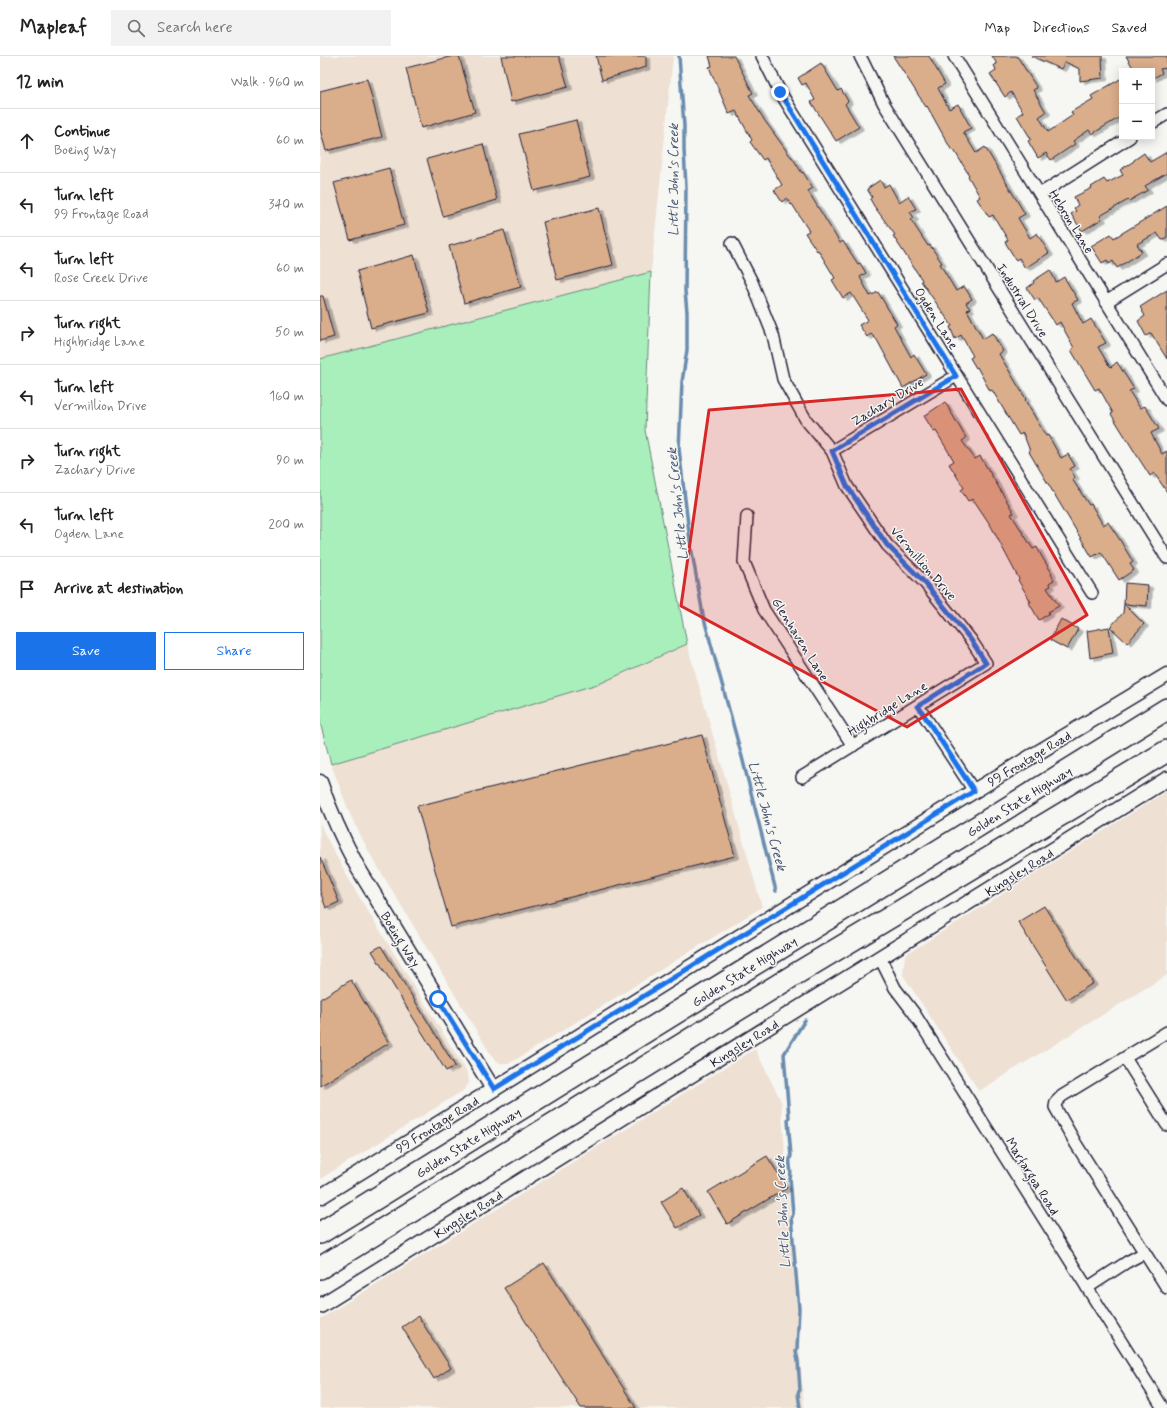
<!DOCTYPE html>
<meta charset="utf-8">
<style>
:root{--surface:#fff;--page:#f2f2f2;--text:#222;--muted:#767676;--line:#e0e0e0;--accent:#1a73e8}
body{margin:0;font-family:Mynerve,sans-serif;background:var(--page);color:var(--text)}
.controls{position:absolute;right:12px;top:12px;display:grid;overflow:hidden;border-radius:0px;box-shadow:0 2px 10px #0003}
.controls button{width:36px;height:36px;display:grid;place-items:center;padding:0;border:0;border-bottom:1px solid var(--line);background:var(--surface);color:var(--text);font:20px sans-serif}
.stop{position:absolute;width:12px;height:12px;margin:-9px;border:3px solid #1a73e8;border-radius:50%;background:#fff}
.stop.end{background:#1a73e8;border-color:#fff;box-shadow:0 1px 4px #0008}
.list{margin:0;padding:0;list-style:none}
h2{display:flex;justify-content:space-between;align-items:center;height:52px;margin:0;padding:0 16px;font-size:17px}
h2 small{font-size:13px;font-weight:400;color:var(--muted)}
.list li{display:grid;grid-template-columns:26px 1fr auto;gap:12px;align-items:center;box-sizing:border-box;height:64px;padding:0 16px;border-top:1px solid var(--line)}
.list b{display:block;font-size:15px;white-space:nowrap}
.list p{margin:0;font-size:13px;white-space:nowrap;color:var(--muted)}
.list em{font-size:13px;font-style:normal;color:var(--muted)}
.actions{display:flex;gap:8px;padding:12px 16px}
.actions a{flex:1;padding:9px 0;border:1px solid var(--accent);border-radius:0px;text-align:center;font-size:14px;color:var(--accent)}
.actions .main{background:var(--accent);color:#fff}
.icon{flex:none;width:22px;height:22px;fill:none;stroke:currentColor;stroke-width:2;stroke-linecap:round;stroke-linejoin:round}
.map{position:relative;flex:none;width:847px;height:1352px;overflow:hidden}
header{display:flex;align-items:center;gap:24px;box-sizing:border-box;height:56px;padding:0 20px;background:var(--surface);border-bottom:1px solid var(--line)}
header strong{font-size:19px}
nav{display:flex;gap:22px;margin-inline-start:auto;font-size:14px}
.search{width:280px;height:36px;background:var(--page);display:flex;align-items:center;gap:10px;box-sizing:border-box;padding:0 14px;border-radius:0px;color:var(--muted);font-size:15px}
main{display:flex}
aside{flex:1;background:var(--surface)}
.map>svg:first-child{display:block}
.built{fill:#eee0d3}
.green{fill:#a9efbb;stroke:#66887b}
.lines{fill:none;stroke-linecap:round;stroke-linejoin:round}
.stream{stroke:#6b8cae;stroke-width:3.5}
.building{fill:#daad8b;stroke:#22223b;filter:url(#shadow)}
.minor-casing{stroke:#22223b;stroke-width:14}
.tertiary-casing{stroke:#22223b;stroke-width:17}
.motorway-casing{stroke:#22223b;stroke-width:24}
.minor{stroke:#f6f6f2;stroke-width:11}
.tertiary{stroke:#f6f6f2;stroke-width:14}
.motorway{stroke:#f6f6f2;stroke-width:21}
.route{stroke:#1a73e8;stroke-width:5}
.marked{fill:#d62828;fill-opacity:0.2;stroke:#d62828;stroke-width:3;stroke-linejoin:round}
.labels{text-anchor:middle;stroke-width:3;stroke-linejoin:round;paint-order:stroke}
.street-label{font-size:13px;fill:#22223b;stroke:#f6f6f2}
.water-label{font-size:14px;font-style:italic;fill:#475775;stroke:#f6f6f2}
</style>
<header>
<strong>Mapleaf</strong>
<div class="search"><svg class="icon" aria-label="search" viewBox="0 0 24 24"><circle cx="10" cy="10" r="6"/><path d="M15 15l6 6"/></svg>Search here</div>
<nav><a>Map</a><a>Directions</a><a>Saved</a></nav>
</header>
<main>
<aside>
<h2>12 min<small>Walk · 960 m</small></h2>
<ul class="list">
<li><svg class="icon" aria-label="ahead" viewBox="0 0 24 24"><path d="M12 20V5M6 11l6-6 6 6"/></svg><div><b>Continue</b><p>Boeing Way</p></div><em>60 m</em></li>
<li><svg class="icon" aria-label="left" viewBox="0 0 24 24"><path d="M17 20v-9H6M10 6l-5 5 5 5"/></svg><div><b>Turn left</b><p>99 Frontage Road</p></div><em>340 m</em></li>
<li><svg class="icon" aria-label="left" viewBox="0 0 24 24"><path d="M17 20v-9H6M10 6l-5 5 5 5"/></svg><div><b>Turn left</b><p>Rose Creek Drive</p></div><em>60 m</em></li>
<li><svg class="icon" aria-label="right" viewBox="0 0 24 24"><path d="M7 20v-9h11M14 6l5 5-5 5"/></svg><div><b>Turn right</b><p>Highbridge Lane</p></div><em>50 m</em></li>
<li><svg class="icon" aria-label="left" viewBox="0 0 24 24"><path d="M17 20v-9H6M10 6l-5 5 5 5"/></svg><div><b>Turn left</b><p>Vermillion Drive</p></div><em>160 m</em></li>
<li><svg class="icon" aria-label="right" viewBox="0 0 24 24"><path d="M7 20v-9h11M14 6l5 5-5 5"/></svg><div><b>Turn right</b><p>Zachary Drive</p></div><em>90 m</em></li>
<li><svg class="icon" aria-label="left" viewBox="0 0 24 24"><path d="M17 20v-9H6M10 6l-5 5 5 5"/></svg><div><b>Turn left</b><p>Ogden Lane</p></div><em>200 m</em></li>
<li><svg class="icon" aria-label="arrive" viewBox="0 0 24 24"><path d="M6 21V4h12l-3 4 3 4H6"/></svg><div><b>Arrive at destination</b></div></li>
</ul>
<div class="actions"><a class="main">Save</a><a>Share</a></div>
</aside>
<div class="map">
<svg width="847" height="1352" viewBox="0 0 847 1352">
<defs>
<filter id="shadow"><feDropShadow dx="4.5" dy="2.5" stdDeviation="0" flood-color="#0004"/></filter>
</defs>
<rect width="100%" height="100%" fill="#f6f6f2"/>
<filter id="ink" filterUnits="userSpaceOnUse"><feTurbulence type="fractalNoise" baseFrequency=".025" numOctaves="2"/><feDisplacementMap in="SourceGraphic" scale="8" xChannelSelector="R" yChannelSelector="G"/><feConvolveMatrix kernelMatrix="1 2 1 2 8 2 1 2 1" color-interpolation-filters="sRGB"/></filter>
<g filter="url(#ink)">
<path class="built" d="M0,0H353L331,216L0,303Z
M367,588L442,851L190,1007H180L173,1002L49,796L30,758L11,708L281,627Z
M847,735V919L659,1035L583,919L585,899Z
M0,767L5,779L35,834L148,1018L149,1027L144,1034L0,1123Z
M435,993L461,1045L484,1352H0V1263Z"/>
<path class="green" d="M331,216L325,374L367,588L281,627L11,708L0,666V303Z"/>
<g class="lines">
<path class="stream" d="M359,0L364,70V94L366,131L365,235L367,256V294L362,326L359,393L370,485L383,559L422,701L456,835
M480,1352L478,1337L480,1334L478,1305L476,1295L477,1293L479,1253L471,1161L473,1158L470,1122C473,1115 467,1107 471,1100L468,1064L469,1061L464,998L485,964"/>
</g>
<path class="building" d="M133,0H139L155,56L101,72L86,12Z
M181,0H239L248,31L191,46Z
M276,0H326V11L282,24Z
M389,0H414L433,37L429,39L445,65L471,101H472L482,117L483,116L493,132L488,135L520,187L523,185L538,208L540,207L546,217L540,221L550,240L558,236L577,268L574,270L591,301L594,298L606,318L583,332L557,284L551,278L547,281L539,269L548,264L531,237L523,242L512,224L515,222L498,194L497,195L485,177L489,175L472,148L471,149L467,142L462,146L454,134L462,129L446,102L443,104L430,86L432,84L416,55L409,58L389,11L392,10Z
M573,0H609L625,28L618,32L629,53L638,48L651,72L643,76L656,97L665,91L705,158L698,162L710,182L717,177L729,197L705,212L699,202L696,204L685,186L688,184L673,159L669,161L657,143L660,141L648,120L649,119L634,94L632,95L607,50L606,51Z
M672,0H697L717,32L713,34L726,56L719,61L728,76L753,59L751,56L773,43L771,40L802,22V60L772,78L769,74L753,85L755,88L731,104L726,97L718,102L708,85L711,83L697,60L703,56L691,36L685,41L670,18L676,14L674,9L677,8Z
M711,0H782L783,22L760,25V13L745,6L741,13Z
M806,0H847V12L840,13L842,17L832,23V15H815Z
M501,7L518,35L521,33L528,45L525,48L539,71L516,85L491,46L495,44L486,27L482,29L478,22Z
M47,23L62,81L6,95L0,73V35Z
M256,64L270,121L214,135L199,78Z
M163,88L177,144L123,160L107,103Z
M847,96V117L825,130L828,134L809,145L808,144L780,160L782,163L762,175L751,158L756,155L754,152L758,149L754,141L772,132L771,131L784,123L787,127L803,119L800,114L814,105V104L824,97L830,106Z
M69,112L84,169L30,184L14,127Z
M560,124L564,131L569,128L579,146L588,140L596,153L590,156L594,162L591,164L608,190L610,189L622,207L620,208L636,235L644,230L652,243L646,247L650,253L647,254L663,283L672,277L683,295L679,298L706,343L705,344L726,380L728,379L741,402L748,398L755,410L750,413L755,421L752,423L769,449L771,448L783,469L788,466L800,484L813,506L810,508L814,514L799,524L781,496L772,501L709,396L710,395L703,377L699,379L672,334L670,335L657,311L656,312L650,302L653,300L641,279L635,283L630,271L632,270L601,225L602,224L573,180L575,179L554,150L550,143L552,141L547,133Z
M847,150V181L842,184L837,177L817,188L822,196L797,212L793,205L789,208L787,204L782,207L771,190L791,178L794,182Z
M279,152L293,209L237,224L223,166Z
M184,174L201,231L144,247L129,190Z
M94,199L109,257L51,272L37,215Z
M730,214L736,226L744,221L758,244L752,247L763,268L771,263L786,287L778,291L788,308L791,311L797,306L814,333L809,335L820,352L825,350L839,373L831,377L842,398L847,395V436L834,417L830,420L816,398L791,358L793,357L779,332L775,334L751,294L754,292L740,266L736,269L718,242L715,244L707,232L714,227L713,225Z
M847,234V303L831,277L826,280L818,265L825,260L820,251Z
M0,240H3L14,281L0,285Z
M625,346L646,382L642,385L655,403L660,400L694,457L691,458L713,493L717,491L722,501L732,517L731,518L734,524L729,527L731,530L727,532L739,550L728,556L730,557L719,564L708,545L711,546L698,524L699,523L671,470L653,443L648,445L641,434L644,432L629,408L634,405L616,375L614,376L604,360Z
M805,527L828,529L827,550L804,548Z
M804,548L824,568L807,587L790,571L803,557Z
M741,563L758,573L747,593L730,584Z
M789,571L793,597L770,602L767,575Z
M382,679L415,800L131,871L97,750Z
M0,801L19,846L6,852L0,835Z
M724,850L773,927L747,944L698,866Z
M61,890L135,1010L126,1015L52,895Z
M31,924L69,987L0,1030V943Z
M447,1100L467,1132L407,1168L388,1136Z
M363,1132L379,1159L357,1172L341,1146Z
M224,1207L316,1352H261L184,1232Z
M98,1260L131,1312L114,1323L82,1271Z"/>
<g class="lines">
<defs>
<path id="minor" d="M442,0L460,36L772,537
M540,0L564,48L847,502
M634,0L847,344
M832,67L847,58
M720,138L810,81
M412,187L432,226L453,279L463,323L486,364L512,395L527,430L567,489L605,527L651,584L666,607L482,721
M786,246L847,208
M512,395L636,320
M427,460L424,506L444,554L533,690
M598,650L654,735
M560,902L575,932L594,957L843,1352
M847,976L742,1040L736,1046L735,1051L756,1088L847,1232
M805,1002L847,1069
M767,1232L807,1206L824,1197"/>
<path id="tertiary" d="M0,726C10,756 23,784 38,812L173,1033
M0,1141L654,735L847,619
M0,1250L847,723"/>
<path id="motorway" d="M0,1177L847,653
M0,1212L479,916L847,695"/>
</defs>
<use href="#minor" class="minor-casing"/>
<use href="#tertiary" class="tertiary-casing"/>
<use href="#motorway" class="motorway-casing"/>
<use href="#minor" class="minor"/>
<use href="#tertiary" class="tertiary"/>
<use href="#motorway" class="motorway"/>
</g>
</g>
<g class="lines" filter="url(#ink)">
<path class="route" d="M118,943L174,1033L654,735L598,650L666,607L651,584L605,527L567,489L527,430L512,395L636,320L460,36"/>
</g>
<path class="marked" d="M641,333L767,559L587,671L361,550L389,354Z"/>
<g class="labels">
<g class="street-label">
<text transform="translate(752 165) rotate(58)" y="5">Hebron Lane</text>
<text transform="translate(703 244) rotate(58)" y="5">Industrial Drive</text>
<text transform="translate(617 262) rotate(58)" y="5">Ogden Lane</text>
<text transform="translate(567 345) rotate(-31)" y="5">Zachary Drive</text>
<text transform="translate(604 507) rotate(49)" y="5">Vermillion Drive</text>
<text transform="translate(481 583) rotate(58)" y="5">Glenhaven Lane</text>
<text transform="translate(567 652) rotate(-32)" y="5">Highbridge Lane</text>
<text transform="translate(709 702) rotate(-31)" y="5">99 Frontage Road</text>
<text transform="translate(699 745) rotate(-32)" y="5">Golden State Highway</text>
<text transform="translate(699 816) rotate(-32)" y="5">Kingsley Road</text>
<text transform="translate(81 883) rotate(58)" y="5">Boeing Way</text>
<text transform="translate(424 915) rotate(-32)" y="5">Golden State Highway</text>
<text transform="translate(424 987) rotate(-32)" y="5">Kingsley Road</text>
<text transform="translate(117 1068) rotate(-32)" y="5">99 Frontage Road</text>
<text transform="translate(148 1086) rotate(-32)" y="5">Golden State Highway</text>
<text transform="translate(713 1120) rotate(58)" y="5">Marfargoa Road</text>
<text transform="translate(148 1158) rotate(-32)" y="5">Kingsley Road</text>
</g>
<g class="water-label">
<text transform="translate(353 124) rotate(-90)" y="5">Little John's Creek</text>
<text transform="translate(357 448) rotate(-96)" y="5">Little John's Creek</text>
<text transform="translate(448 760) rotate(75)" y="5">Little John's Creek</text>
<text transform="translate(462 1156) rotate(-93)" y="5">Little John's Creek</text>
</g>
</g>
</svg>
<div class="controls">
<button>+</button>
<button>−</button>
</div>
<div class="stop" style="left:118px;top:943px"></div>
<div class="stop end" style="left:460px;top:36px"></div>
</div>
</main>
